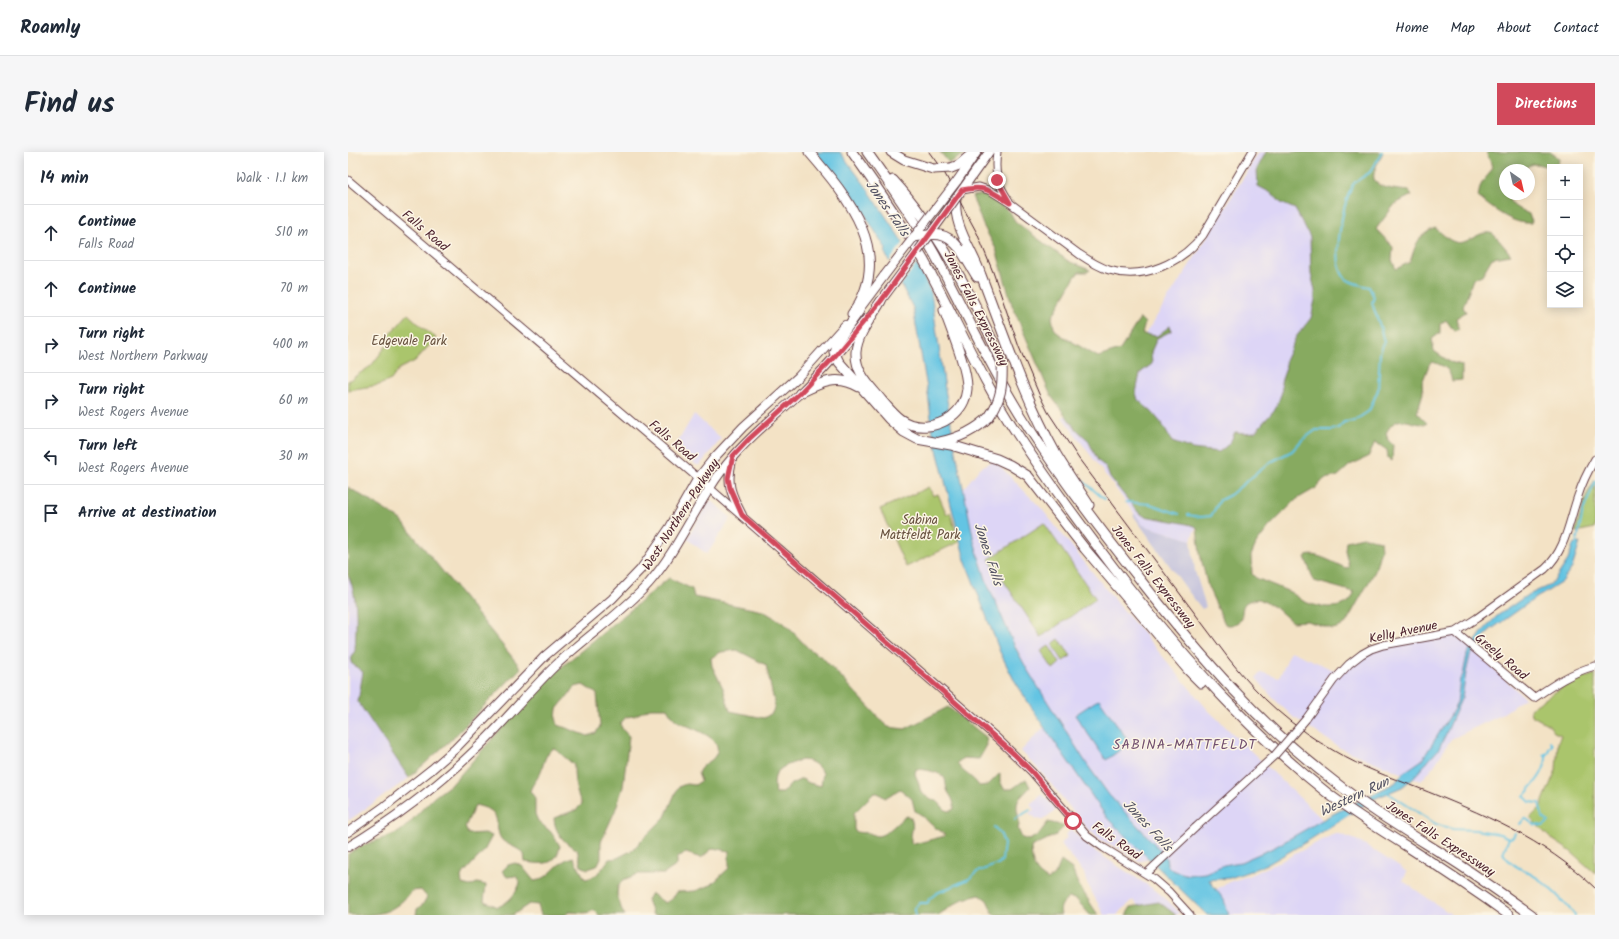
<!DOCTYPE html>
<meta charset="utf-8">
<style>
:root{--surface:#fff;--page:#f6f6f7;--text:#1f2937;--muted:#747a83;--line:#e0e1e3;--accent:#d1495b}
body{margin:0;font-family:Kalam,sans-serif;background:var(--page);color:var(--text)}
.controls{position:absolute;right:12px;top:12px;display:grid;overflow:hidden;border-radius:0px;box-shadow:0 2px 10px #0003}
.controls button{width:36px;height:36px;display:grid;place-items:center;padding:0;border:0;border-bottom:1px solid var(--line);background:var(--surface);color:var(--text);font:20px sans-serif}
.compass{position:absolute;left:1151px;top:12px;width:36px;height:36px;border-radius:50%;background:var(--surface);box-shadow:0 2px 10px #0003;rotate:146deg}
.stop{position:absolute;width:12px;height:12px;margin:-9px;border:3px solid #d1495b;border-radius:50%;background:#fff}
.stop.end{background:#d1495b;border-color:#fff;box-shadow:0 1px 4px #0008}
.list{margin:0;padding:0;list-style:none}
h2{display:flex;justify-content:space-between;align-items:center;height:52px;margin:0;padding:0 16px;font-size:17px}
h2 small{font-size:13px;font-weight:400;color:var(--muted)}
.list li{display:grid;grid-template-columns:26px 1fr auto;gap:12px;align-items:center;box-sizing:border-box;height:56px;padding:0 16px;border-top:1px solid var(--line)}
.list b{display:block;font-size:15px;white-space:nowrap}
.list p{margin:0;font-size:13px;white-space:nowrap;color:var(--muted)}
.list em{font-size:13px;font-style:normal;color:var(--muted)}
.icon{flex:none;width:22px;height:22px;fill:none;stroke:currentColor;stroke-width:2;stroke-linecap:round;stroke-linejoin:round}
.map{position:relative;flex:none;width:1247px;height:763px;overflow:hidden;border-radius:0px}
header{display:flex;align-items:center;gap:24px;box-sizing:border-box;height:56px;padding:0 20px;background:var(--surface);border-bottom:1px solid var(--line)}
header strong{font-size:19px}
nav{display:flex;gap:22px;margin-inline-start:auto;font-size:14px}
.intro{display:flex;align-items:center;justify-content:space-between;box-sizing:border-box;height:96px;padding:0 24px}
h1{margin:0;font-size:28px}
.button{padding:10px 18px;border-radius:0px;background:var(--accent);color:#fff;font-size:14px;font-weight:700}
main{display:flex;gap:24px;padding:0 24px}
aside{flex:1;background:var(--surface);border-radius:0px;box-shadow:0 2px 10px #0003}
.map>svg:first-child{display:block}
.built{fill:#ddd5f6}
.industrial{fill:#c2c1dc}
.green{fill:#aac56c;stroke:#7a724c}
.forest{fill:#87aa60;stroke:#686446;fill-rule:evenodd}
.water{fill:#64c4e3;stroke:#577287}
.pier{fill:#f3e2c5}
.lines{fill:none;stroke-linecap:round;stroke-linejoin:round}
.stream{stroke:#64c4e3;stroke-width:2}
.secondary-casing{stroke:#633c42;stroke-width:9}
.primary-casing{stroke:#633c42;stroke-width:10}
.highway-casing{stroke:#633c42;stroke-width:11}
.secondary{stroke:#fff;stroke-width:7}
.primary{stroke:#fff;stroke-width:8}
.highway{stroke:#fff;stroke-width:9}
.tram{stroke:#4a1f2b;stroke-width:1}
.secondary-bridge-casing{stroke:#633c42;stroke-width:9;stroke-linecap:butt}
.primary-bridge-casing{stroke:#633c42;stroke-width:10;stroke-linecap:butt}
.highway-bridge-casing{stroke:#633c42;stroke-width:11;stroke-linecap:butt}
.secondary-bridge{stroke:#fff;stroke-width:7}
.primary-bridge{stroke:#fff;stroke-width:8}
.highway-bridge{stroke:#fff;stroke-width:9}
.route{stroke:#d1495b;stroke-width:5}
.labels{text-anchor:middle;stroke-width:3;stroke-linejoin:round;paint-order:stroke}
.street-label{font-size:13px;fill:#4a1f2b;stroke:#fcf5e5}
.park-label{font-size:13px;fill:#67513e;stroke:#fcf5e5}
.water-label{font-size:14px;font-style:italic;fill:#525162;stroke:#fcf5e5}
.neighbourhood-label{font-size:14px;letter-spacing:1px;fill:#725070;stroke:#fcf5e5}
</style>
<header>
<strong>Roamly</strong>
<nav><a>Home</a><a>Map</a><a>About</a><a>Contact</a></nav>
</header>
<div class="intro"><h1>Find us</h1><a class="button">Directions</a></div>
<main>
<aside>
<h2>14 min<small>Walk · 1.1 km</small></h2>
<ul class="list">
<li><svg class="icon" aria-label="ahead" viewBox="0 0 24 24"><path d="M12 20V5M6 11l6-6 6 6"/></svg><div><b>Continue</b><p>Falls Road</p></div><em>510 m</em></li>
<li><svg class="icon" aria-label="ahead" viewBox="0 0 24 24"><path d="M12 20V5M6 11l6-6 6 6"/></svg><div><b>Continue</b></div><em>70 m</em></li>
<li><svg class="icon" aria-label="right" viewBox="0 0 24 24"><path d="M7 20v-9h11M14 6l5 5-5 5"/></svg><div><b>Turn right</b><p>West Northern Parkway</p></div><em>400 m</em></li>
<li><svg class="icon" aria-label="right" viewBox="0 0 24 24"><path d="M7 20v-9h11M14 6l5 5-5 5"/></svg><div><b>Turn right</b><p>West Rogers Avenue</p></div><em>60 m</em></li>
<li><svg class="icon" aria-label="left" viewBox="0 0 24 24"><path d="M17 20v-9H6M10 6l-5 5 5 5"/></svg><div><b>Turn left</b><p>West Rogers Avenue</p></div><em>30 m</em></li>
<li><svg class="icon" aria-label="arrive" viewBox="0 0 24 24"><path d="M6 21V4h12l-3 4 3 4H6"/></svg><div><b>Arrive at destination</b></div></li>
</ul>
</aside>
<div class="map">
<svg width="1247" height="763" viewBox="0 0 1247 763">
<rect width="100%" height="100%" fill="#fcf5e5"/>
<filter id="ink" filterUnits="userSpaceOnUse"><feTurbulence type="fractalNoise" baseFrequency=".025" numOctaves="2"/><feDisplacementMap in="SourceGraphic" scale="8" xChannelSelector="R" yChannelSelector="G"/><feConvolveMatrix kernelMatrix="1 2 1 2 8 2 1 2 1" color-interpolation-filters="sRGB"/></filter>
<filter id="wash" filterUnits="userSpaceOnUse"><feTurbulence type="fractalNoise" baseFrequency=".012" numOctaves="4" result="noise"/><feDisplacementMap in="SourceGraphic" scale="16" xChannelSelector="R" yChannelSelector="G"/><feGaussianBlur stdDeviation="0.9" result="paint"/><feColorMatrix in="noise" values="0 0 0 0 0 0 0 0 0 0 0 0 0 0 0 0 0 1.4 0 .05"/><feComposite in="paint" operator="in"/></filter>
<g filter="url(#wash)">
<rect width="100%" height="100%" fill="#f3e2c5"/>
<path class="built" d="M911,0H1028L1014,135L849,372L843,388L795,373L714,265L754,249L847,105Z
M346,262L373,287L352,313H348L327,295Z
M644,309L648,310L693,356L761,441L860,558L975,668L927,695L893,710L876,713L857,721L840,723L831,721L821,716L814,700L761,643L740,614L680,519L656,471L639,431L626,389L615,337L632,316Z
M0,335L53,368L173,516L107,584L61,626L0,669Z
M362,350H365L383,366L359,402L339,387L359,352Z
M1108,481L1177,546L1151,564L1103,587L1086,614L1073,629L992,596L944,564L925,546L908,526L913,520L931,526L943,499L992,521L1025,497Z
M696,575L760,667L801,706L794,709H790L768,695L752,688L737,674L695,622L673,599Z
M695,642L708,658L694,668L689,667L681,661L686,658L682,652Z
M723,677L742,696L807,738L816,745L832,761L829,763H799L785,748L769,763H756L738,729L736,721L713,692L719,685L718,683Z
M986,682H992L1013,690L1059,720L1055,729L1104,763H881L876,748L867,738L881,730L900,724L929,711Z"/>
<path class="industrial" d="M787,362L795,373L843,388L847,419L858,455L854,457L840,439L785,363Z"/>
<path class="green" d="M60,162L75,176L88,186L67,209L51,217L43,228L31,233L0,238V229L23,214L42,189L39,186Z
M1247,328V376L1227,380L1238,344Z
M581,335L585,344L590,342L599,363L602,360L611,390L558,415L532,357Z
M696,371L748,447L693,485L641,407Z
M711,487L723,504L715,509L704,492Z
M701,494L712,511L705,517L693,499Z
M1247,522V721L1222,699L1201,685L1182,666L1192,656L1208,618L1210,590L1213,583L1206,580L1201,573L1183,563L1182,557L1219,532Z"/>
<path class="forest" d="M592,0H621L601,11Z
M918,0H1035C1032,7 1024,19 1026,27C1029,37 1053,38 1061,39L1064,43L1047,52L1028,77L1045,95L1044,108L1048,117L1062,110C1068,92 1069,84 1087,76C1093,80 1099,88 1107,90C1120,94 1132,76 1145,82C1148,84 1159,98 1163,103L1144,106L1134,123L1125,127L1115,155L1118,160L1108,166L1111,177L1106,179L1098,168L1092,172V181L1084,187L1086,199L1102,210L1114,213V228L1104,229C1101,216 1098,215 1085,210L1081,213L1074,231L1075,241L1069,261L1079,271L1078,272C1060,273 1050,259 1038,281L1040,288L1045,293L1044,309L1040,306L1039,298L1027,290L1020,305L1002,313L990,324L976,327L968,336L949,347L920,376L908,392L903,404L904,422L908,426C919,431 931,435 942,440C947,443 951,446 955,449C969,456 1002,461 1006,440L966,429L957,405C966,398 989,413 998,416L1001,415L997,398L998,389L1015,385L1032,389L1033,397L1027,419L998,471L992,475L985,477L959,469L944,470L927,455L911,447C895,449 894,452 894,467C889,471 883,475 877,472L860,435L852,402L849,376L847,374L835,371L796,364L789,359L762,326L758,315L750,309L740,288L727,276L703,244L664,153L648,97L635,73L624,44L637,42L648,49L662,60L667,69L677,77L720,109L742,118L739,120H731L727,125L704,165L706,176L711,182L750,205L772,198L792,166L797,171L794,182L809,184L822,174L823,179L809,186L803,200L804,212L792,221L788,241L790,248L804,260L814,272L824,290L844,297L871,300L882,291L887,280L897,281L907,280L928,256L934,240L933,230L938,216L937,209L948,185L963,166L967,148V139L963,121L962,85L947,57L933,51L925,42L910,34L909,17Z
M1140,0H1202L1211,6C1211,23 1196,12 1187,12C1183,12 1178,15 1175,18H1157V42H1160C1161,54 1171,57 1181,62L1184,71C1165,73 1145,57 1130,45C1131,42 1131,38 1132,35C1138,21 1150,21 1139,3Z
M0,335L53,368L173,516L107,584L61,626L10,550L15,520L3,511L4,503L7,499C8,473 11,447 0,423Z
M321,426L344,437L346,445L415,459L437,472L461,497L475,506L540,575L557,577L600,555L638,585L639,593L631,607L615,606L609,611C614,621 625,624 631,634L640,633L652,621V629L656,637H664L678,627L682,635C679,639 674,643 671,647C665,657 674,667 670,677L674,686L681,688L690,683L700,670L717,674L708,683L683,695C684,711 685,719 700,728L708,721L713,709L724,717L730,732L750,763H742L728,747L721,746C714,751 711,755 713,763H646L639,748L632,743L615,747L590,763H305L299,748L303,741L317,751L324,747L329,740L347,739L363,733L381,716V699L365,696L353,706L338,701L329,705V713L316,722H290L275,728L270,734L269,742L274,759L277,763H251L246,758C239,763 229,760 221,760L217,763H193L190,753L181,752L165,763H68L69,757L75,752L79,745L73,738L64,739C43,763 32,763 0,763V702L13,694L36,686L51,680L57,675L86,645L105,631L193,532ZM389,498L418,513L427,554L424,561L416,566L382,559L375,536L364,514L363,506L373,500ZM235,533L249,542L252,574L248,581L240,584L210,573L208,566L209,557L227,535ZM302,556H319C322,561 324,565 328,568C339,576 380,585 367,604C363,611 355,610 350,621L353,629L347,633L338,632L330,635L317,665L283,699L269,706L261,707C254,717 250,725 237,727L225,705C209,708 202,728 186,729L174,714L167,711L160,713L154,719L159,725L168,724L172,731C168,742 161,750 150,755L136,749L138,733L129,731L122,734L114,732L113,724L136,699L144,684L137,681L120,682L117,675L127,653C132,654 138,656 142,658C153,664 146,681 155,689C162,694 169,695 176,702L177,710C194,712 208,715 212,694L203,680L190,669L187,662V646L182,639C184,633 187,630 190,625C197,614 194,604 206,596L226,613C226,627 227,639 234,652L228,658L206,666C206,679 217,693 229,697L233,714L240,717L249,714L253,706V690L267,659L275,635L281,584L275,578L272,572L278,565L286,564ZM454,608C465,609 468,612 475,621L473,634L461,631L454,627L443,632L435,641H427C423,617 433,615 454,608ZM568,617C575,617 594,620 597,627C598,631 598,636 600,640C604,646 606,649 606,657L602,659C596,659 595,654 590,650C584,647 578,645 573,641L570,629L567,622ZM552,637L564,647L567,659C575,663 578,668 585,674C589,678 594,678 597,684L566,692L563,690C562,680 567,676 563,666L559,664C549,669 541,682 530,684C527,684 524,682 521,681C515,680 511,682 506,678V661L526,641H530L537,646Z
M811,750L828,763H778L783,755Z"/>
<path class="water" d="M468,0H492L517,33L550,83L572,118L583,140L597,237L611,316L626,389L639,431L667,495L680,519L740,614L761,643L814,700L818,706L819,713L824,718L840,723L857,721L876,713L893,710L927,695L981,664L1047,631L1055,621L1074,608L1102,564L1109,551L1112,527L1115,523L1119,502L1135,479L1149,464L1178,444L1200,434L1206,429L1220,408L1225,393L1232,391L1224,416L1214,430L1195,442L1186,447L1141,479L1122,503L1118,521L1114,545L1097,584L1090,598L1065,626L1054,635L1026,647L963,687L922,711L902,719L882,726L861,728L876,748L881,763H859L760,667L692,569L665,526L652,500L617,408L585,282L580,242L565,156L537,101L538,97L517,63Z
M751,547L782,591L758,608L727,563Z"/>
<path class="pier" d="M557,89L570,110L552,134L540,111Z"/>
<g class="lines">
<path class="stream" d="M727,322L756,347
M778,350L802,352L831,362
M840,363L853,365L863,364L872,348L882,343L921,311L944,299L954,288L968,278H984L990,276L996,270L1006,269L1021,259L1030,238L1032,201L1036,190L1032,174L1024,151L1026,145L1021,135C1013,133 1001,131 996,125C983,107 995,53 1004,34C1007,27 1018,25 1023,19C1027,14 1030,6 1034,0
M1228,394L1235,359L1247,330
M1040,641L1088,672L1104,677L1128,678L1152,682L1161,686L1165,685L1167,681
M667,667L682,658
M1172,672L1177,666L1185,672L1195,674L1201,670L1195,666L1191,651L1182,650L1176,644C1186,632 1199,619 1198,603H1195L1200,601L1201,596H1202L1204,593L1202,590
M1161,686L1155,701C1163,715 1180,719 1192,728C1205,738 1216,750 1227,763
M567,763V756L571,751H580L581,747L589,741L621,727L629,720L650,712L654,708L656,692L653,683L646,675"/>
</g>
</g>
<g filter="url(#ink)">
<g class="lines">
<defs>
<path id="secondary" d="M649,0C646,21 649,31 661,49
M0,28L350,326L649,586L684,620L739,684L756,696L806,727L821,740L842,763
M614,38L631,35L643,39L662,51L731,102C740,108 751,115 761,118C796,129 834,110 855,83L904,0
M1107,480L1186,546C1205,533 1224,520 1247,514
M958,567L986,528L1001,512L1014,502L1023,497L1035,493L1107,480L1129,466L1197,417C1218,398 1221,369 1230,344C1234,331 1240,319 1247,307
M798,722L847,676"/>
<path id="primary" d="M609,29L629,0
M614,38L641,0
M529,154L570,99
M506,164L536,124
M384,308C378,332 383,342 394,363
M0,680L37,654L84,617L107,597L197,504L264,447L292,418L322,375L350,326L365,307L395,275L450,225L497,173
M0,695C46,667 89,635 128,597C156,571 180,540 208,513C238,485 274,461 301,431C334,393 351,344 384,306C404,282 429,263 452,241C476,218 498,192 519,166"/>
<path id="highway" d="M461,0C500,45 548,103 504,162
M504,0C529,35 553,70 575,107C607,165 633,227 670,283C704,335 741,384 779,433C839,509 901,579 978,640C1005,661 1034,679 1063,697C1096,718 1129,740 1161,763
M519,0C543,34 567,67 587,103C618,161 645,221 681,276C715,329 754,380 794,430C853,505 911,572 987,630C1026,661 1070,686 1112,713C1136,729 1160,746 1184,763
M543,0L556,8L585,17
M603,16L611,13L626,0
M545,28C580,66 610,118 633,165C640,180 649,196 654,212
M608,46C605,75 624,97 633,123C656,183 677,246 708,302C718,319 730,336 741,353
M612,97L629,125
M533,149C525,164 509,182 508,200C507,219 520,232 531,245C537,252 544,261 552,267C567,278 588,276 603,265C612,258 618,248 619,237C620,218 603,178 596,158
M511,159L489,190L486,200L491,210L541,267L556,280L569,287L603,293L649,307L662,313L680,324L737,397L840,518L853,531
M452,241C472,231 489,222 511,235
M592,290C611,286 627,279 641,265"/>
</defs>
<use href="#secondary" class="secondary-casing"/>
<use href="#primary" class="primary-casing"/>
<use href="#highway" class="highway-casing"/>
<use href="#secondary" class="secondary"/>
<use href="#primary" class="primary"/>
<use href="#highway" class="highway"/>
<path class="tram" d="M581,0L597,22L629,81L645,120L671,195L691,242L700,260L731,307L881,507C911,545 945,576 988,600C1013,615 1041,625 1068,635C1135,662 1195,686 1247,736"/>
<defs>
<path id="secondary-bridge" d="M847,676L927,603L958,567"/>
<path id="primary-bridge" d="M570,99L614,38
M536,124L609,29"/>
<path id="highway-bridge" d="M585,17L603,16
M566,85C586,81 598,79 612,97
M641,265C653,248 655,233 654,212"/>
</defs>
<use href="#secondary-bridge" class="secondary-bridge-casing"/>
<use href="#primary-bridge" class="primary-bridge-casing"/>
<use href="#highway-bridge" class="highway-bridge-casing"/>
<use href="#secondary-bridge" class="secondary-bridge"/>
<use href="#primary-bridge" class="primary-bridge"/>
<use href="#highway-bridge" class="highway-bridge"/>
</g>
</g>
<g class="lines" filter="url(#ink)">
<path class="route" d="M649,28L662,51C642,39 638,33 614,38L533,149L487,204L452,241L401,287L385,304L380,326L382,336L394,363L666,602L684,620L725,669"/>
</g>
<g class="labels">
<g class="street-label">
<text transform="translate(78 78) rotate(40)" y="5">Falls Road</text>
<text transform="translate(629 156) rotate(63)" y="5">Jones Falls Expressway</text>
<text transform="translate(325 288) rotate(40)" y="5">Falls Road</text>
<text transform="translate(332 362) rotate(-57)" y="5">West Northern Parkway</text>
<text transform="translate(806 424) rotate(52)" y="5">Jones Falls Expressway</text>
<text transform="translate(1055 479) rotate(-12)" y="5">Kelly Avenue</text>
<text transform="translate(1154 504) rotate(40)" y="5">Greely Road</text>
<text transform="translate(1093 686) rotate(33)" y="5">Jones Falls Expressway</text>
<text transform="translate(769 688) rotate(35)" y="5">Falls Road</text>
</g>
<g class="park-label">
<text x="61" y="193">Edgevale Park</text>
<text x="572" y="372">Sabina<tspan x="572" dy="15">Mattfeldt Park</tspan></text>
</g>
<g class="water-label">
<text transform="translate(540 56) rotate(55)" y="5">Jones Falls</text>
<text transform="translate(641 402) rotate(72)" y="5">Jones Falls</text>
<text transform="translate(1006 644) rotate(-25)" y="5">Western Run</text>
<text transform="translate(800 673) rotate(47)" y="5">Jones Falls</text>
</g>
<g class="neighbourhood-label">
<text x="837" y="597">SABINA-MATTFELDT</text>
</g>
</g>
</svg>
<div class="controls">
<button>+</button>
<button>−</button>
<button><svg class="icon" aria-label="locate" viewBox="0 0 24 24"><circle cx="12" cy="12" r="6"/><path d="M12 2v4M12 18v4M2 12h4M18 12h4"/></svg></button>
<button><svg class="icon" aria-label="layers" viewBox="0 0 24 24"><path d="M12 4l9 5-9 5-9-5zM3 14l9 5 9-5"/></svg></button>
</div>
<svg class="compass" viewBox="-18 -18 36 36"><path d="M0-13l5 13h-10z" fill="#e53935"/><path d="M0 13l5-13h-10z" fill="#747a83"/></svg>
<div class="stop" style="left:725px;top:669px"></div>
<div class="stop end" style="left:649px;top:28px"></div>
</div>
</main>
